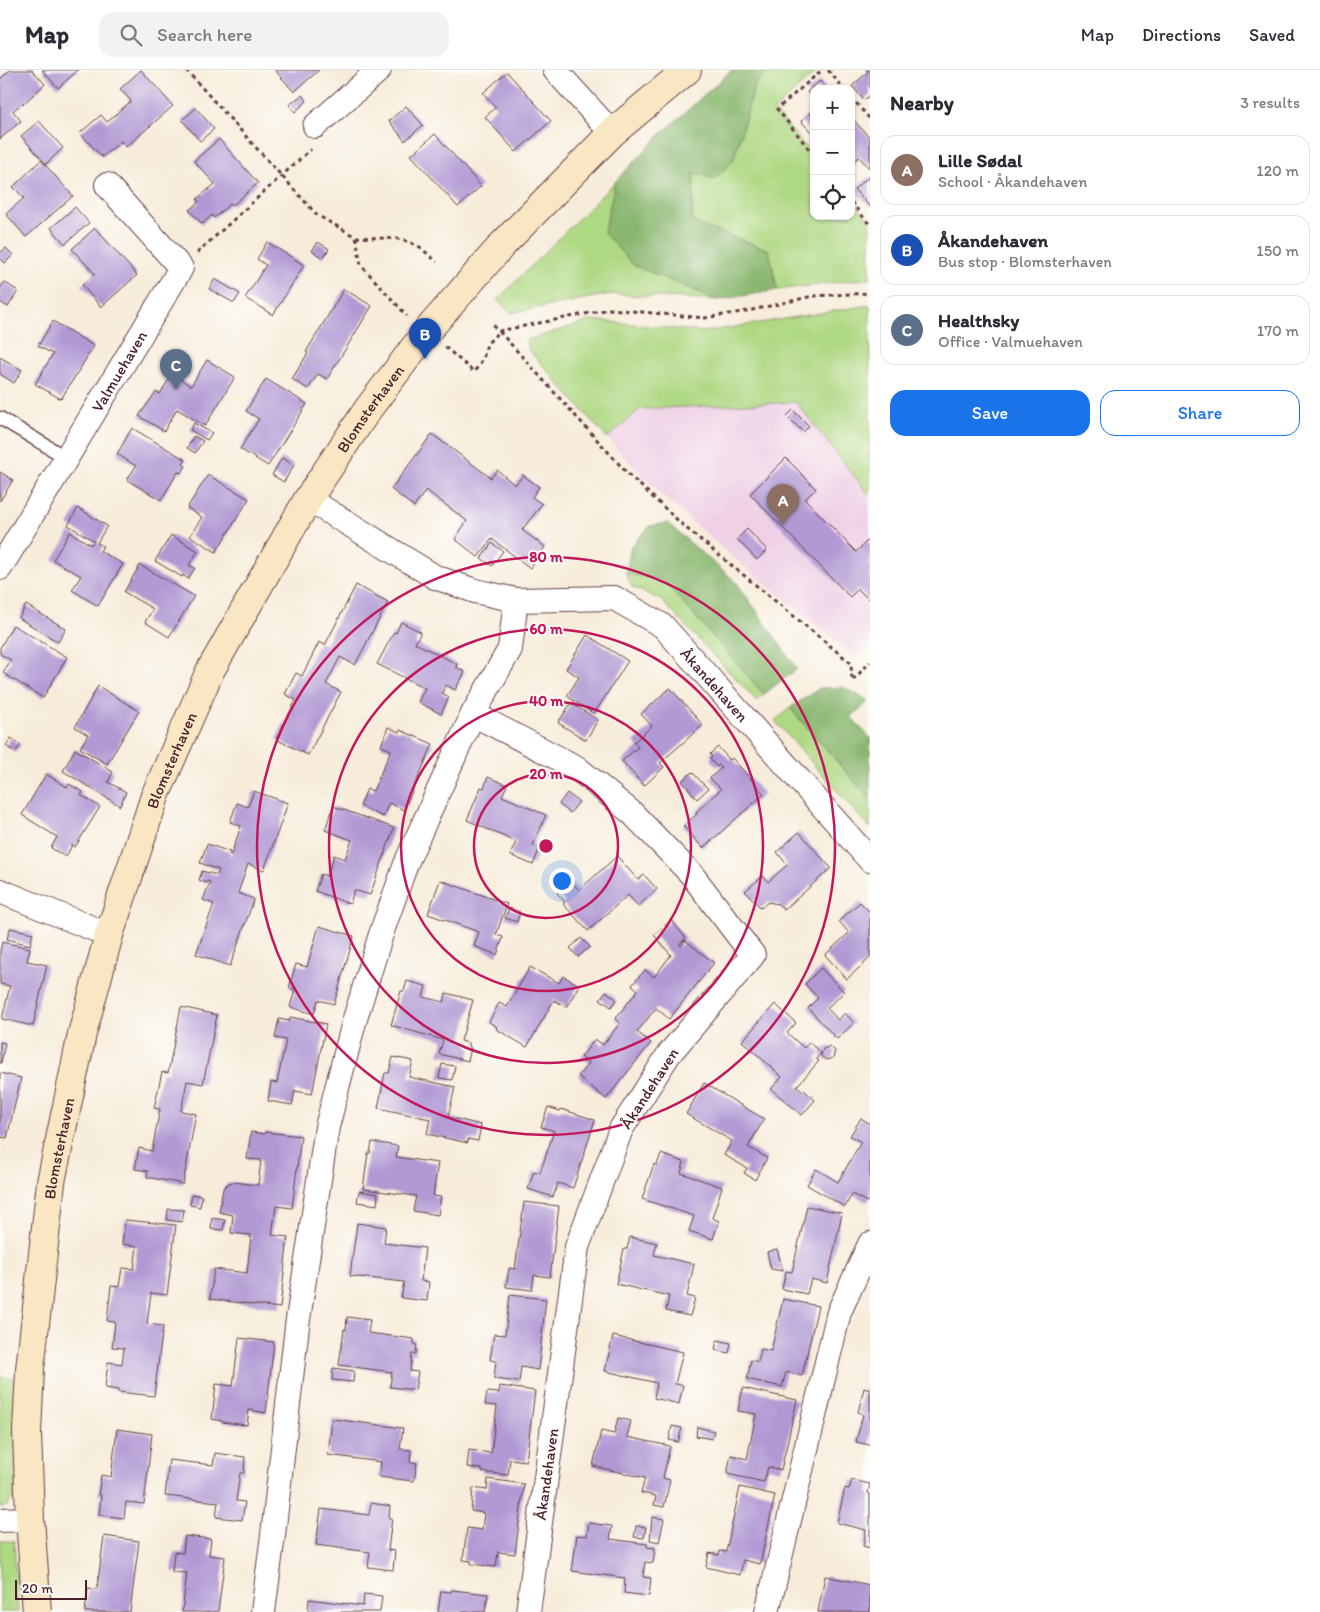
<!DOCTYPE html>
<meta charset="utf-8">
<style>
:root{--surface:#fff;--page:#f2f2f3;--text:#2b2b33;--muted:#7c7c81;--line:#e1e1e2;--accent:#1a73e8}
body{margin:0;font-family:Itim,sans-serif;background:var(--page);color:var(--text)}
.controls{position:absolute;right:15px;top:15px;display:grid;overflow:hidden;border-radius:10px;box-shadow:0 1px 4px #0004}
.controls button{width:45px;height:45px;display:grid;place-items:center;padding:0;border:0;border-bottom:1px solid var(--line);background:var(--surface);color:var(--text);font:25px sans-serif}
.scale{position:absolute;left:15px;bottom:12px;width:72px;box-sizing:border-box;padding-left:5px;border:2px solid #4a1f2b;border-top:0;font-size:14px;line-height:18px;white-space:nowrap;color:#4a1f2b;-webkit-text-stroke:4px #fdfcf7;paint-order:stroke}
.you{position:absolute;left:561px;top:810px;width:18px;height:18px;margin:-12px;border:4px solid #fff;border-radius:50%;background:#1a73e8;box-shadow:0 0 0 8px #1a73e833}
.badge{display:grid;place-items:center;width:32px;height:32px;border-radius:50%;background:var(--accent);color:#fff;font-size:16px;font-weight:700}
.pin{position:absolute;translate:-50% -41px;filter:drop-shadow(0 1px 2px #0008)}
.pin::after{content:'';position:absolute;top:26px;width:18px;height:15px;background:inherit;clip-path:polygon(0 0,100% 0,50% 100%)}
.list{margin:0;padding:0;list-style:none}
h2{display:flex;justify-content:space-between;align-items:center;height:65px;margin:0;padding:0 20px;font-size:21px}
h2 small{font-size:16px;font-weight:400;color:var(--muted)}
.list li{display:grid;grid-template-columns:32px 1fr auto;gap:15px;align-items:center;box-sizing:border-box;height:70px;margin:0 10px 10px;padding:0 10px;border:1px solid var(--line);border-radius:15px}
.list b{display:block;font-size:19px;white-space:nowrap}
.list p{margin:0;font-size:16px;white-space:nowrap;color:var(--muted)}
.list em{font-size:16px;font-style:normal;color:var(--muted)}
.actions{display:flex;gap:10px;padding:15px 20px}
.actions a{flex:1;padding:11px 0;border:1px solid var(--accent);border-radius:15px;text-align:center;font-size:18px;color:var(--accent)}
.actions .main{background:var(--accent);color:#fff}
.icon{flex:none;width:28px;height:28px;fill:none;stroke:currentColor;stroke-width:2;stroke-linecap:round;stroke-linejoin:round}
.map{position:relative;flex:none;width:870px;height:1542px;overflow:hidden}
header{display:flex;align-items:center;gap:30px;box-sizing:border-box;height:70px;padding:0 25px;background:var(--surface);border-bottom:1px solid var(--line)}
header strong{font-size:24px}
nav{display:flex;gap:28px;margin-inline-start:auto;font-size:18px}
.search{width:350px;height:45px;background:var(--page);display:flex;align-items:center;gap:12px;box-sizing:border-box;padding:0 18px;border-radius:15px;color:var(--muted);font-size:19px}
main{display:flex}
aside{flex:1;background:var(--surface)}
.map>svg:first-child{display:block}
.built{fill:#efd0e6}
.green{fill:#afd883;stroke:#7c7c57}
.forest{fill:#8bb871;stroke:#6a6c4e}
.building{fill:#b199d4}
.lines{fill:none;stroke-linecap:round;stroke-linejoin:round}
.lane-casing{stroke:#643e45;stroke-width:15}
.street-casing{stroke:#643e45;stroke-width:26}
.secondary-casing{stroke:#643e45;stroke-width:30}
.path{stroke:#643e45;stroke-width:3;stroke-dasharray:4 4;stroke-linecap:butt}
.lane{stroke:#fff;stroke-width:12}
.street{stroke:#fff;stroke-width:24}
.secondary{stroke:#f9e7c3;stroke-width:28}
.ring{fill:none;stroke:#c2185b;stroke-width:2.5}
.labels{text-anchor:middle;stroke-width:4;stroke-linejoin:round;paint-order:stroke}
.street-label{font-size:16px;fill:#4a1f2b;stroke:#fdfcf7}
.centre{fill:#c2185b;stroke:#fdfcf7;stroke-width:2.5}
.ring-label{font-size:15px;text-anchor:middle;font-weight:bold;fill:#c2185b;stroke:#fdfcf7;stroke-width:4;stroke-linejoin:round;paint-order:stroke}
</style>
<header>
<strong>Map</strong>
<div class="search"><svg class="icon" aria-label="search" viewBox="0 0 24 24"><circle cx="10" cy="10" r="6"/><path d="M15 15l6 6"/></svg>Search here</div>
<nav><a>Map</a><a>Directions</a><a>Saved</a></nav>
</header>
<main>
<div class="map">
<svg width="870" height="1542" viewBox="0 0 870 1542">
<rect width="100%" height="100%" fill="#fdfcf7"/>
<filter id="ink" filterUnits="userSpaceOnUse"><feTurbulence type="fractalNoise" baseFrequency=".02" numOctaves="2"/><feDisplacementMap in="SourceGraphic" scale="10" xChannelSelector="R" yChannelSelector="G"/><feConvolveMatrix kernelMatrix="1 2 1 2 8 2 1 2 1" color-interpolation-filters="sRGB"/></filter>
<filter id="wash" filterUnits="userSpaceOnUse"><feTurbulence type="fractalNoise" baseFrequency=".0096" numOctaves="4" result="noise"/><feDisplacementMap in="SourceGraphic" scale="20" xChannelSelector="R" yChannelSelector="G"/><feGaussianBlur stdDeviation="1.12" result="paint"/><feColorMatrix in="noise" values="0 0 0 0 0 0 0 0 0 0 0 0 0 0 0 0 0 1.4 0 .05"/><feComposite in="paint" operator="in"/></filter>
<g filter="url(#wash)">
<rect width="100%" height="100%" fill="#f7ecda"/>
<path class="built" d="M796,332L870,426V572L855,587L729,484L659,423L607,368L640,339Z"/>
<path class="green" d="M771,0H818L774,40L814,86V146H851V129L870,150V208L777,220L769,180L692,153L694,103L733,91L755,14Z
M615,112L605,163L633,195L718,230L610,224L511,243L497,230Z
M870,235V426L796,332L640,339L607,368L529,280L527,270L593,250L704,262Z
M626,504L663,510L764,624L757,631L661,530L632,517Z
M790,638L870,729V758L775,651Z
M0,1307L14,1308L16,1416L13,1428L6,1437H0Z
M0,1471H14L18,1542H0Z"/>
<path class="forest" d="M732,0H771L755,14L733,91L715,109L694,103L692,152L769,180L777,220L718,230L633,195L604,163L615,112L660,65Z
M667,453L737,513L797,599L764,624L663,510L626,504L631,476L650,456Z
M843,617L869,631L851,647L870,668V729L790,638L820,618Z"/>
<g id="blocks">
<path class="building" d="M10,0H32L45,14L21,36L20,35L13,41L21,51L0,69V9Z
M42,0H78L58,18Z
M141,0L173,36L126,77L121,71L102,87L80,63L101,45L107,52L131,31L120,19Z
M275,0H319L294,22Z
M866,0H870V25L864,30L852,16L868,2Z
M507,2L551,51L516,82L485,47L496,37L483,23Z
M820,11L827,19H814V31L807,22Z
M302,25L307,31L295,42L289,35Z
M406,36L423,55L405,71L389,51Z
M196,38L214,59L200,71L182,50Z
M814,40V63L813,64L801,51Z
M851,47L870,68V99L859,87L851,94Z
M39,51L63,78L46,94L21,66Z
M435,64L481,116L458,137L411,85Z
M219,69L258,113L233,135L231,133L214,148L212,145L202,154L189,140L199,132L197,129L215,114L194,91Z
M41,90L73,126L26,167L6,144L24,128L13,117Z
M870,106V137L854,119Z
M75,137L89,153L65,174L51,158Z
M95,158L137,205L101,237L82,215L95,204L72,179Z
M267,172L304,195L273,245L245,228L266,195L257,189Z
M318,172L329,179L323,188L312,181Z
M6,178L13,185L5,193L0,188V183Z
M215,209L240,224L234,233L209,219Z
M4,212L18,221L8,237L0,232V219Z
M344,219L372,236L327,309L318,304L308,319L292,309L308,283L306,282Z
M53,251L94,276L61,329L35,314L53,284L38,276Z
M0,287L22,300L14,313L0,304Z
M207,290L235,307L205,356L177,339L164,361L139,346L156,322L160,324L172,304L191,316Z
M266,309L307,334L268,396L240,379L259,349L246,341Z
M793,340L809,356L803,362L787,346Z
M194,353L212,363L207,370L190,360Z
M132,358L186,390L183,394L186,396L181,403L178,402L161,430L127,410L136,396L117,384Z
M432,364L491,408L497,400L515,415L523,405L539,417L532,427L542,434L522,460L545,477L530,498L492,469L478,487L455,469L467,451L426,420L414,437L391,419Z
M194,366L203,371L195,383L187,378Z
M282,388L294,395L284,412L272,405Z
M786,388L816,419L805,429L856,482L867,471L870,474V527L868,529L858,519L850,527L750,424Z
M0,402L13,410L0,431Z
M208,405L249,429L216,482L190,466L202,447L187,438Z
M78,438L107,456L97,473L103,476L100,481L123,494L98,536L72,520L81,506L53,490L70,462L91,475L94,471L68,455Z
M747,459L767,480L757,490L737,469Z
M171,465L198,481L189,495L195,498L188,509L183,505L182,507L155,491Z
M492,473L503,481L492,496L481,488Z
M140,495L194,526L169,567L145,552L153,539L124,522Z
M356,515L388,532L355,595L340,587L326,614L341,622L308,685L276,669L296,630L285,624L296,603L302,606L319,572L325,575Z
M26,535L66,559L58,572L19,548Z
M401,552L421,562L415,573L457,594L456,597L465,602L455,620L446,615L442,623L449,627L441,644L418,632L425,618L377,594L394,562L396,563Z
M13,555L67,587L43,628L3,603L11,590L0,584V578Z
M587,565L628,591L594,644L567,626L579,607L566,599Z
M98,616L139,641L107,694L80,678L88,665L75,657Z
M670,618L703,655L660,693L664,697L644,716L622,691L638,677L634,672L652,656L641,644Z
M571,633L598,650L586,670L558,653Z
M388,657L399,662L400,660L433,674L404,740L389,733L383,747L360,736L367,719L373,721L391,680L381,676Z
M11,668L21,675L15,682L6,676Z
M718,677L730,690L732,688L764,724L703,778L683,756L697,744L696,742L721,719L710,708L722,697L719,695L717,697L710,689L712,687L710,684Z
M75,679L113,702L108,712L126,722L120,736L63,701Z
M692,702L708,719L697,729L682,711Z
M46,704L67,717L69,714L83,722L81,725L100,737L75,777L72,775L66,787L51,778L57,767L22,745Z
M488,707L507,715L502,726L546,745L533,775L540,778L533,795L510,785L516,772L467,750L481,717L484,718Z
M254,721L288,733L264,800L248,794L238,823L254,829L230,896L196,884L214,834L203,830L210,812L207,811L206,813L199,810L202,801L217,805L219,800L200,793L207,774L230,782L229,784L231,785L241,756L230,752L237,733L248,737Z
M567,723L579,732L570,743L559,734Z
M333,736L394,758L370,825L354,820L350,834L315,821L321,804L327,806L334,785L345,789L352,770L325,760Z
M799,762L831,798L784,840L778,834L768,832L761,838L745,821L763,806L768,812L787,795L777,782Z
M617,786L638,810L644,805L657,819L638,836L628,825L588,861L563,834L565,832L557,823L571,811L579,820Z
M440,810L507,834L496,865L503,867L497,885L474,876L479,862L428,844Z
M860,832L870,842V888L847,909L825,885L849,863L839,851Z
M509,838L520,842L517,852L505,848Z
M671,850L686,868L679,874L681,876L685,870L714,893L669,949L656,938L637,962L651,973L606,1029L578,1006L589,993L581,987L595,969L603,975L620,953L615,949L638,920L632,915L645,900L654,907L671,885L654,865Z
M319,856L354,866L334,934L318,930L314,944L290,937L295,920L289,918L296,894L307,897Z
M10,858L33,863L30,875L7,869Z
M581,868L590,877L578,887L570,878Z
M2,872L30,878L27,891L47,895L33,956L2,949L10,916L0,914V881Z
M530,897L559,913L563,906L579,915L567,937L554,930L527,977L496,959L497,957L489,952L499,933L507,937Z
M821,898L844,922L827,938L838,950L845,943L854,953L837,969L808,938L818,928L805,914Z
M407,911L426,916L423,927L444,932L446,923L473,930L461,971L468,973V976L471,978L468,991L439,984L443,970L391,955L401,921H404Z
M606,921L617,930L611,937L600,929Z
M775,934L796,953L787,963L804,978L809,972L821,983L816,989L819,991L797,1016L803,1021L804,1020L815,1030L802,1045L771,1019L782,1007L742,971Z
M181,937L217,945L203,1014L187,1011L181,1041L196,1044L183,1114L147,1107L148,1101L135,1099L139,1078L152,1081L160,1039L154,1038L162,1002L168,1003Z
M290,947L326,954L312,1024L295,1021L292,1035L268,1031L271,1012L277,1013L286,970L275,968L279,949L290,951Z
M0,972L5,973L1,993H0Z
M830,976L835,981L833,988L826,990L821,986L823,979Z
M393,987L413,991L409,1007L455,1017L448,1047L481,1055L478,1071L468,1069V1073L427,1064L430,1049L378,1038L385,1003H389Z
M442,994L455,996L452,1010L439,1008Z
M0,1003L21,1008L7,1068L0,1067Z
M704,1013L764,1049L748,1077L767,1088L755,1110L744,1103L747,1098L724,1085L732,1071L686,1044Z
M548,1037L560,1041L561,1039L595,1050L573,1118L558,1113L553,1127L528,1119L534,1101L540,1103L554,1061L541,1057Z
M861,1048L870,1054V1128L867,1132L852,1124L845,1137L807,1115L816,1099L838,1112L861,1072L850,1066Z
M251,1062L265,1064V1062L301,1066L292,1138L276,1136L272,1165L288,1167L280,1238L210,1229L214,1199L247,1203L251,1165L231,1163L233,1145L219,1142L223,1119L227,1114L233,1112L258,1115L261,1090L247,1089Z
M372,1072L398,1076L396,1087L438,1093L433,1126L441,1127L438,1145L413,1141L416,1126L363,1119L368,1083H370Z
M661,1084L684,1092L681,1103L722,1117L712,1148L719,1151L713,1169L689,1161L694,1146L642,1129L654,1094L657,1095Z
M359,1121L378,1124L377,1135L357,1132Z
M192,1124L202,1126L200,1137L190,1135Z
M524,1132L559,1136L550,1207L534,1205L532,1220L506,1217L509,1198L515,1199Z
M807,1136L842,1143L827,1213L811,1209L807,1224L782,1219L786,1201L792,1202Z
M168,1139L184,1140L182,1152L167,1150Z
M212,1148L225,1150L223,1160L211,1159Z
M125,1150L176,1155L167,1225L151,1223L147,1254L163,1256L154,1326L118,1322V1320L105,1318L108,1292L122,1294L124,1278L112,1277L115,1252L107,1251L111,1216L119,1217L122,1198L134,1199L137,1176L122,1174Z
M357,1153L386,1157L384,1173L425,1178L421,1211L429,1212L427,1231L401,1228L404,1212L350,1206Z
M630,1167L657,1173L654,1185L694,1194L687,1226L695,1228L690,1246L666,1241L669,1226L616,1214L624,1179H627Z
M777,1179L783,1201L771,1199L767,1182Z
M510,1225L546,1229L538,1300L521,1297L519,1312L494,1309L496,1291L490,1290L494,1264L505,1265Z
M783,1229L818,1236L802,1306L786,1302L782,1317L747,1309L751,1290L758,1292L761,1279L771,1281Z
M347,1247L370,1250L368,1263L414,1269V1274H417L416,1284H412L410,1301L418,1302L415,1320L390,1317L392,1302L339,1295L344,1259L346,1260Z
M613,1266L683,1282L675,1314L683,1315L679,1334L654,1328L657,1313L605,1301Z
M239,1268L274,1272L266,1343L249,1340L247,1355L222,1352V1351L212,1349L216,1314L233,1316Z
M717,1270L731,1273L729,1283L715,1280Z
M333,1298L354,1301L353,1312L332,1310Z
M500,1316L535,1321L526,1391L510,1389L508,1405L482,1402V1399L467,1397L469,1380L491,1383L497,1336L485,1335L487,1322L499,1323Z
M743,1318L797,1330L781,1400L768,1397L764,1412L727,1404L731,1385L747,1389L756,1344L738,1341Z
M864,1318L870,1320V1375L856,1372L863,1344L858,1342Z
M618,1348L631,1351L627,1367L670,1376L663,1408L670,1410L664,1437L654,1435L656,1426L641,1423L645,1408L593,1396L601,1361L614,1364Z
M332,1349L403,1358L400,1379L411,1380L410,1392L417,1393L414,1411L379,1407L381,1392L328,1385Z
M672,1356L682,1358L678,1372L669,1370Z
M697,1357L714,1361L712,1369L696,1366Z
M117,1359L152,1364L144,1434L126,1432L124,1448L99,1445L101,1425H98L101,1405L111,1407Z
M215,1383L245,1387L244,1403H240L236,1431L245,1432L242,1450L216,1447L218,1432L165,1426L169,1390L213,1395Z
M488,1409L524,1414L515,1484L498,1482L496,1497L471,1494V1491L463,1490L467,1458L482,1460L484,1443L471,1441L473,1418L487,1420Z
M852,1410L870,1414L868,1423L870,1424V1478L863,1476L866,1460L837,1453L845,1418L849,1419Z
M740,1417L775,1425L760,1494L743,1490L740,1505L706,1497L709,1483L719,1485L720,1481L726,1482Z
M371,1433L390,1436L389,1448H392L388,1480L395,1481L393,1500L368,1497L370,1482L316,1475L321,1439L369,1445Z
M652,1447L664,1449L659,1472L650,1470Z
M589,1453L612,1456L610,1469L647,1474V1477L655,1478L653,1493L645,1492L643,1507L651,1508L649,1526L624,1523L625,1508L572,1501L577,1465L587,1466Z
M636,1456L646,1457L644,1468L634,1467Z
M104,1466L139,1471L130,1542H85L88,1518L97,1519Z
M185,1466L211,1469L209,1485L225,1487L218,1542H182L187,1503L172,1502L174,1482L183,1483Z
M825,1506L870,1515V1542H818Z
M452,1520L488,1524L485,1542H438L441,1521L451,1522Z
M364,1524L382,1526L380,1542H308L309,1529L363,1536Z"/>
</g>
</g>
<g filter="url(#ink)">
<use href="#blocks" fill-opacity="0" stroke="#643e45" stroke-width="1"/>
<g class="lines">
<defs>
<path id="lane" d="M0,348L55,381L66,389"/>
<g id="street">
<path d="M555,0L612,63"/>
<path d="M315,56L379,0"/>
<path id="s1" d="M308,429L435,507L475,521L516,530L614,528L663,556L870,790"/>
<path id="s2" d="M0,498L181,198L107,115"/>
<path d="M473,644L577,698L632,743L692,805L753,885L669,984L621,1059L577,1177L528,1542"/>
<path d="M0,821L109,865"/>
<path d="M0,1450L30,1449"/>
<path d="M263,1542L273,1465L297,1256L327,1057L354,952L382,861L407,791L473,644L510,579L516,530"/>
<path d="M767,1542L839,1242L870,1174"/>
</g>
<g id="secondary">
<path id="s3" d="M37,1542L30,1449L27,1362L30,1299L51,1112L82,964L109,865L155,726L210,601L308,429L368,339L427,261L503,174L612,63L687,0"/>
</g>
</defs>
<use href="#lane" class="lane-casing"/>
<use href="#street" class="street-casing"/>
<use href="#secondary" class="secondary-casing"/>
<path class="path" d="M186,0L317,145L356,167L402,169L420,177L437,192
M828,0L844,19
M851,27L870,49
M814,85L777,39L822,0
M851,132L870,155
M356,167L361,195L407,246
M197,183L311,79
M493,255L499,261L610,239L705,248L748,241L813,226L870,223
M445,277L474,302L483,289L487,274L499,261L628,404L686,458L851,593L852,611
M853,610L870,592"/>
<use href="#lane" class="lane"/>
<use href="#street" class="street"/>
<use href="#secondary" class="secondary"/>
</g>
</g>
<g class="ring">
<circle cx="546" cy="776" r="72"/>
<circle cx="546" cy="776" r="145"/>
<circle cx="546" cy="776" r="217"/>
<circle cx="546" cy="776" r="289"/>
</g>
<g class="labels">
<g class="street-label">
<text dy="6" stroke="none"><textPath href="#s2" startOffset="230">Valmuehaven</textPath></text>
<text dy="6" stroke="none"><textPath href="#s3" startOffset="1276">Blomsterhaven</textPath></text>
<text dy="6" stroke="none"><textPath href="#s1" startOffset="466">Åkandehaven</textPath></text>
<text dy="6" stroke="none"><textPath href="#s3" startOffset="871">Blomsterhaven</textPath></text>
<text transform="translate(649 1018) rotate(-57)" y="6">Åkandehaven</text>
<text dy="6" stroke="none"><textPath href="#s3" startOffset="466">Blomsterhaven</textPath></text>
<text transform="translate(546 1404) rotate(-82)" y="6">Åkandehaven</text>
</g>
</g>
<circle cx="546" cy="776" r="8" class="centre"/>
<g class="ring-label">
<text x="546" y="492">80 m</text>
<text x="546" y="564">60 m</text>
<text x="546" y="636">40 m</text>
<text x="546" y="709">20 m</text>
</g>
</svg>
<div class="controls">
<button>+</button>
<button>−</button>
<button><svg class="icon" aria-label="locate" viewBox="0 0 24 24"><circle cx="12" cy="12" r="6"/><path d="M12 2v4M12 18v4M2 12h4M18 12h4"/></svg></button>
</div>
<div class="scale">20 m</div>
<div class="you"></div>
<div class="pin badge" style="left:783px;top:455px;background:#8d6e63">A</div>
<div class="pin badge" style="left:425px;top:289px;background:#1a4fb4">B</div>
<div class="pin badge" style="left:176px;top:320px;background:#5c6f8a">C</div>
</div>
<aside>
<h2>Nearby<small>3 results</small></h2>
<ul class="list">
<li><span class="badge" style="background:#8d6e63">A</span><div><b>Lille Sødal</b><p>School · Åkandehaven</p></div><em>120 m</em></li>
<li><span class="badge" style="background:#1a4fb4">B</span><div><b>Åkandehaven</b><p>Bus stop · Blomsterhaven</p></div><em>150 m</em></li>
<li><span class="badge" style="background:#5c6f8a">C</span><div><b>Healthsky</b><p>Office · Valmuehaven</p></div><em>170 m</em></li>
</ul>
<div class="actions"><a class="main">Save</a><a>Share</a></div>
</aside>
</main>
